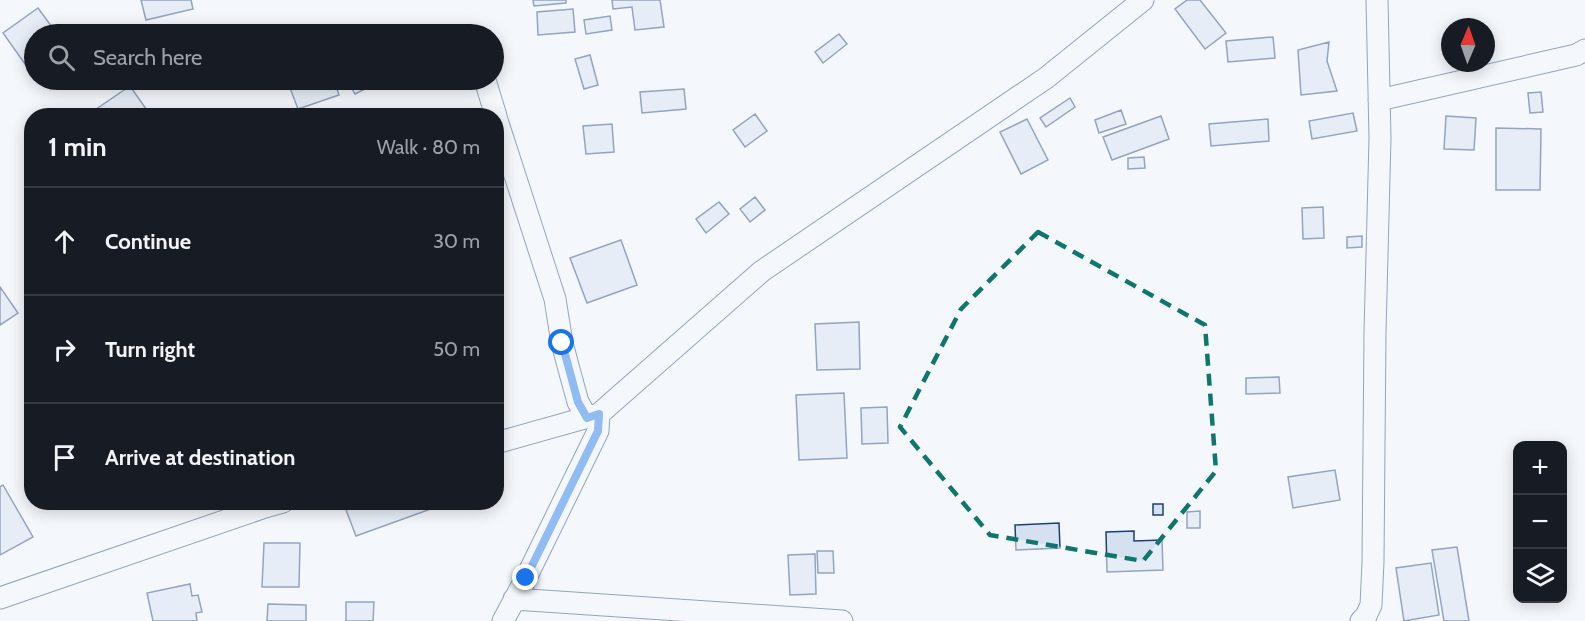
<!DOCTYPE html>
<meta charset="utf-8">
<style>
:root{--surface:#171b24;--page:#242831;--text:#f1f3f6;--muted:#9ea1a6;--line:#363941}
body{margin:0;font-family:Cabin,sans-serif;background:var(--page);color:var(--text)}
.controls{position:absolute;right:18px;bottom:18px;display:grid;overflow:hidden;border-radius:12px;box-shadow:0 3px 15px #0003}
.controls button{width:54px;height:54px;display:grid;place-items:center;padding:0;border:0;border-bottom:2px solid var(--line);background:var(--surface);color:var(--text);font:30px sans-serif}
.compass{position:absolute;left:1441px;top:18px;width:54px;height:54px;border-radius:50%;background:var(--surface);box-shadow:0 3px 15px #0003;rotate:2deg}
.stop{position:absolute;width:18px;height:18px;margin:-14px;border:4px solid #1a73e8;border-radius:50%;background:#fff}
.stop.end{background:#1a73e8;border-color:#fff;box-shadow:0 2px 6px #0008}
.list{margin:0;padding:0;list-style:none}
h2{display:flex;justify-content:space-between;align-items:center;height:78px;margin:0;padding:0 24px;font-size:26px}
h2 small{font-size:20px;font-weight:400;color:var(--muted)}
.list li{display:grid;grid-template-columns:39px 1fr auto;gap:18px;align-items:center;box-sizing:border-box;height:108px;padding:0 24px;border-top:2px solid var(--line)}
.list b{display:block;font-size:22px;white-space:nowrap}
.list em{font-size:20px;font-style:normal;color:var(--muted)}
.icon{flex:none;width:33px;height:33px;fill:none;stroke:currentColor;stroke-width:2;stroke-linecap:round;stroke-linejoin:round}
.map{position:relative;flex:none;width:1585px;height:621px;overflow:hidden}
.search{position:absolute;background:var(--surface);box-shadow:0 3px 15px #0003;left:24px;top:24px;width:480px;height:66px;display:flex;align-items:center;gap:15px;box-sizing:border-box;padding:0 21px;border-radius:33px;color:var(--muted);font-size:22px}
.panel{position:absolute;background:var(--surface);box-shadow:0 3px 15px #0003;left:24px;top:108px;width:480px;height:402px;border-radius:24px}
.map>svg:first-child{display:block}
.building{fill:#d5e0f0;stroke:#1d3f73;stroke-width:1.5}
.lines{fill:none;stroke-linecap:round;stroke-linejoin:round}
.street-casing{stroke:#1d3f73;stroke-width:23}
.street{stroke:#f4f7fb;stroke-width:21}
.route{stroke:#1a73e8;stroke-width:8}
.marked{fill:none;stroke:#0f766e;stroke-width:4.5;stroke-dasharray:12 8;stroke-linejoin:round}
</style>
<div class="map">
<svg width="1585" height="621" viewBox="0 0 1585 621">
<rect width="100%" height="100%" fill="#f4f7fb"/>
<path class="building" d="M141,0H191L193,9L146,20Z
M533,0H566V3L534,6Z
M612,0H660L664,27L635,30L632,7L613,9Z
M1187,0H1200L1226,33L1205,49L1175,9Z
M38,8L57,34H34V67L30,71L3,33Z
M573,9L575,32L538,35L537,12Z
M610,16L612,30L586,34L584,20Z
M839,34L847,44L823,63L815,52Z
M1273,37L1275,58L1228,62L1226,41Z
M1329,42L1327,61L1337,91L1301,95L1298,50Z
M590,55L598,85L584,89L575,59Z
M287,80H334L339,95L298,109Z
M347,80H383L355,94Z
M130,86L151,116H95L92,112Z
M684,89L686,109L642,113L640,92Z
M1541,92L1543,112L1530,113L1528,93Z
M1070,98L1075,107L1046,127L1040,118Z
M1121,110L1126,124L1099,133L1095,120Z
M1353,113L1357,131L1312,139L1309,121Z
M755,114L767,131L745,147L733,130Z
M1161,116L1169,139L1112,160L1103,137Z
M1446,116L1476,118L1474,150L1444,149Z
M1027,119L1048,160L1021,174L1000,132Z
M1268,119L1269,141L1211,146L1209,124Z
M612,124L614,152L586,154L583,126Z
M1496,128L1541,129L1540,190H1496Z
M1144,157L1145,168L1128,169V158Z
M755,197L765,210L750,222L740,209Z
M719,202L729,214L706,233L696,219Z
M1323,207L1324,238L1303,239L1302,208Z
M1362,236V247L1347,248V237Z
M621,240L637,285L587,303L570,258Z
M0,287L18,313L0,325Z
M859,322L860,369L817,370L815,324Z
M1279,377L1280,393L1246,394V378Z
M844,393L847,458L799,460L796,395Z
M887,407L888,443L862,444L861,408Z
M1335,470L1340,500L1293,508L1288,477Z
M3,485L33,537L0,555V487Z
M367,502H450L356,536L346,510Z
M1153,504H1163V515H1153Z
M1200,511V528H1187V512Z
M1059,523L1060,548L1016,550L1015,525Z
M1134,531V541L1162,540L1163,570L1107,572L1106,532Z
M264,543H300L299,587H262Z
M1457,547L1469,621H1444L1432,550Z
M817,551H833L834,573H818Z
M815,554L816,594L790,595L788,555Z
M1431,563L1439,615L1404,621L1396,568Z
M190,584L192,596L198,595L202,612L196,613L197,621H153L147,593Z
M346,602H374L373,621H346Z
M268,604L306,605V621H267Z"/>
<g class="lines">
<defs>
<path id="street" d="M485,80L496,116
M1379,100L1576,55L1585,50
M496,117L555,299L562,343L570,373L578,402L587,418
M496,443L599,414
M0,598L262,508L283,502
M514,599L842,621
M503,621L526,578L598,431L599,414L762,271L1046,78L1143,0
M1361,621L1366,616L1371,605L1373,562L1375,332L1380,138L1377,0"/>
</defs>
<use href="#street" class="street-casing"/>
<use href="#street" class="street"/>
</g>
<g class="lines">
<path class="route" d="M526,578L598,431L599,414L587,418L578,402L562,343"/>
</g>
<path d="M0 0H1585V621H0ZM1038,232L1205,325L1216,471L1143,561L990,535L900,427L961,309Z" fill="#f4f7fb" fill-opacity=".55" fill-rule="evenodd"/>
<path class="marked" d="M1038,232L1205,325L1216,471L1143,561L990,535L900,427L961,309Z"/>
</svg>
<div class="controls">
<button>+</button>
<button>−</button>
<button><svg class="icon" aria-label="layers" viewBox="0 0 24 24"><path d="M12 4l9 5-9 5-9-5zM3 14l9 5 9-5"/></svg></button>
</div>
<svg class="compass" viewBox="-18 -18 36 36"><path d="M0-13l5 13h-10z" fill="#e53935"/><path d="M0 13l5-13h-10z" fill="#9ea1a6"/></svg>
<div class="stop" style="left:562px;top:343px"></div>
<div class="stop end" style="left:526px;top:578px"></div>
<div class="search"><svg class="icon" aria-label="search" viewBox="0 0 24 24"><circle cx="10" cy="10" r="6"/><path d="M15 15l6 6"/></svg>Search here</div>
<section class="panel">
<h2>1 min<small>Walk · 80 m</small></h2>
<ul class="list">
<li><svg class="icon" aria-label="ahead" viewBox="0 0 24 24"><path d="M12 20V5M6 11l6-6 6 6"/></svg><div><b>Continue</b></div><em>30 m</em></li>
<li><svg class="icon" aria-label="right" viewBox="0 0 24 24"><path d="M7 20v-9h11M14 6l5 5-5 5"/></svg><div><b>Turn right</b></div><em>50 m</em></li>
<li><svg class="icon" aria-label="arrive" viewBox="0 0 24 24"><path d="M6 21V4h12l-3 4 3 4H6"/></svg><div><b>Arrive at destination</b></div></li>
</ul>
</section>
</div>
